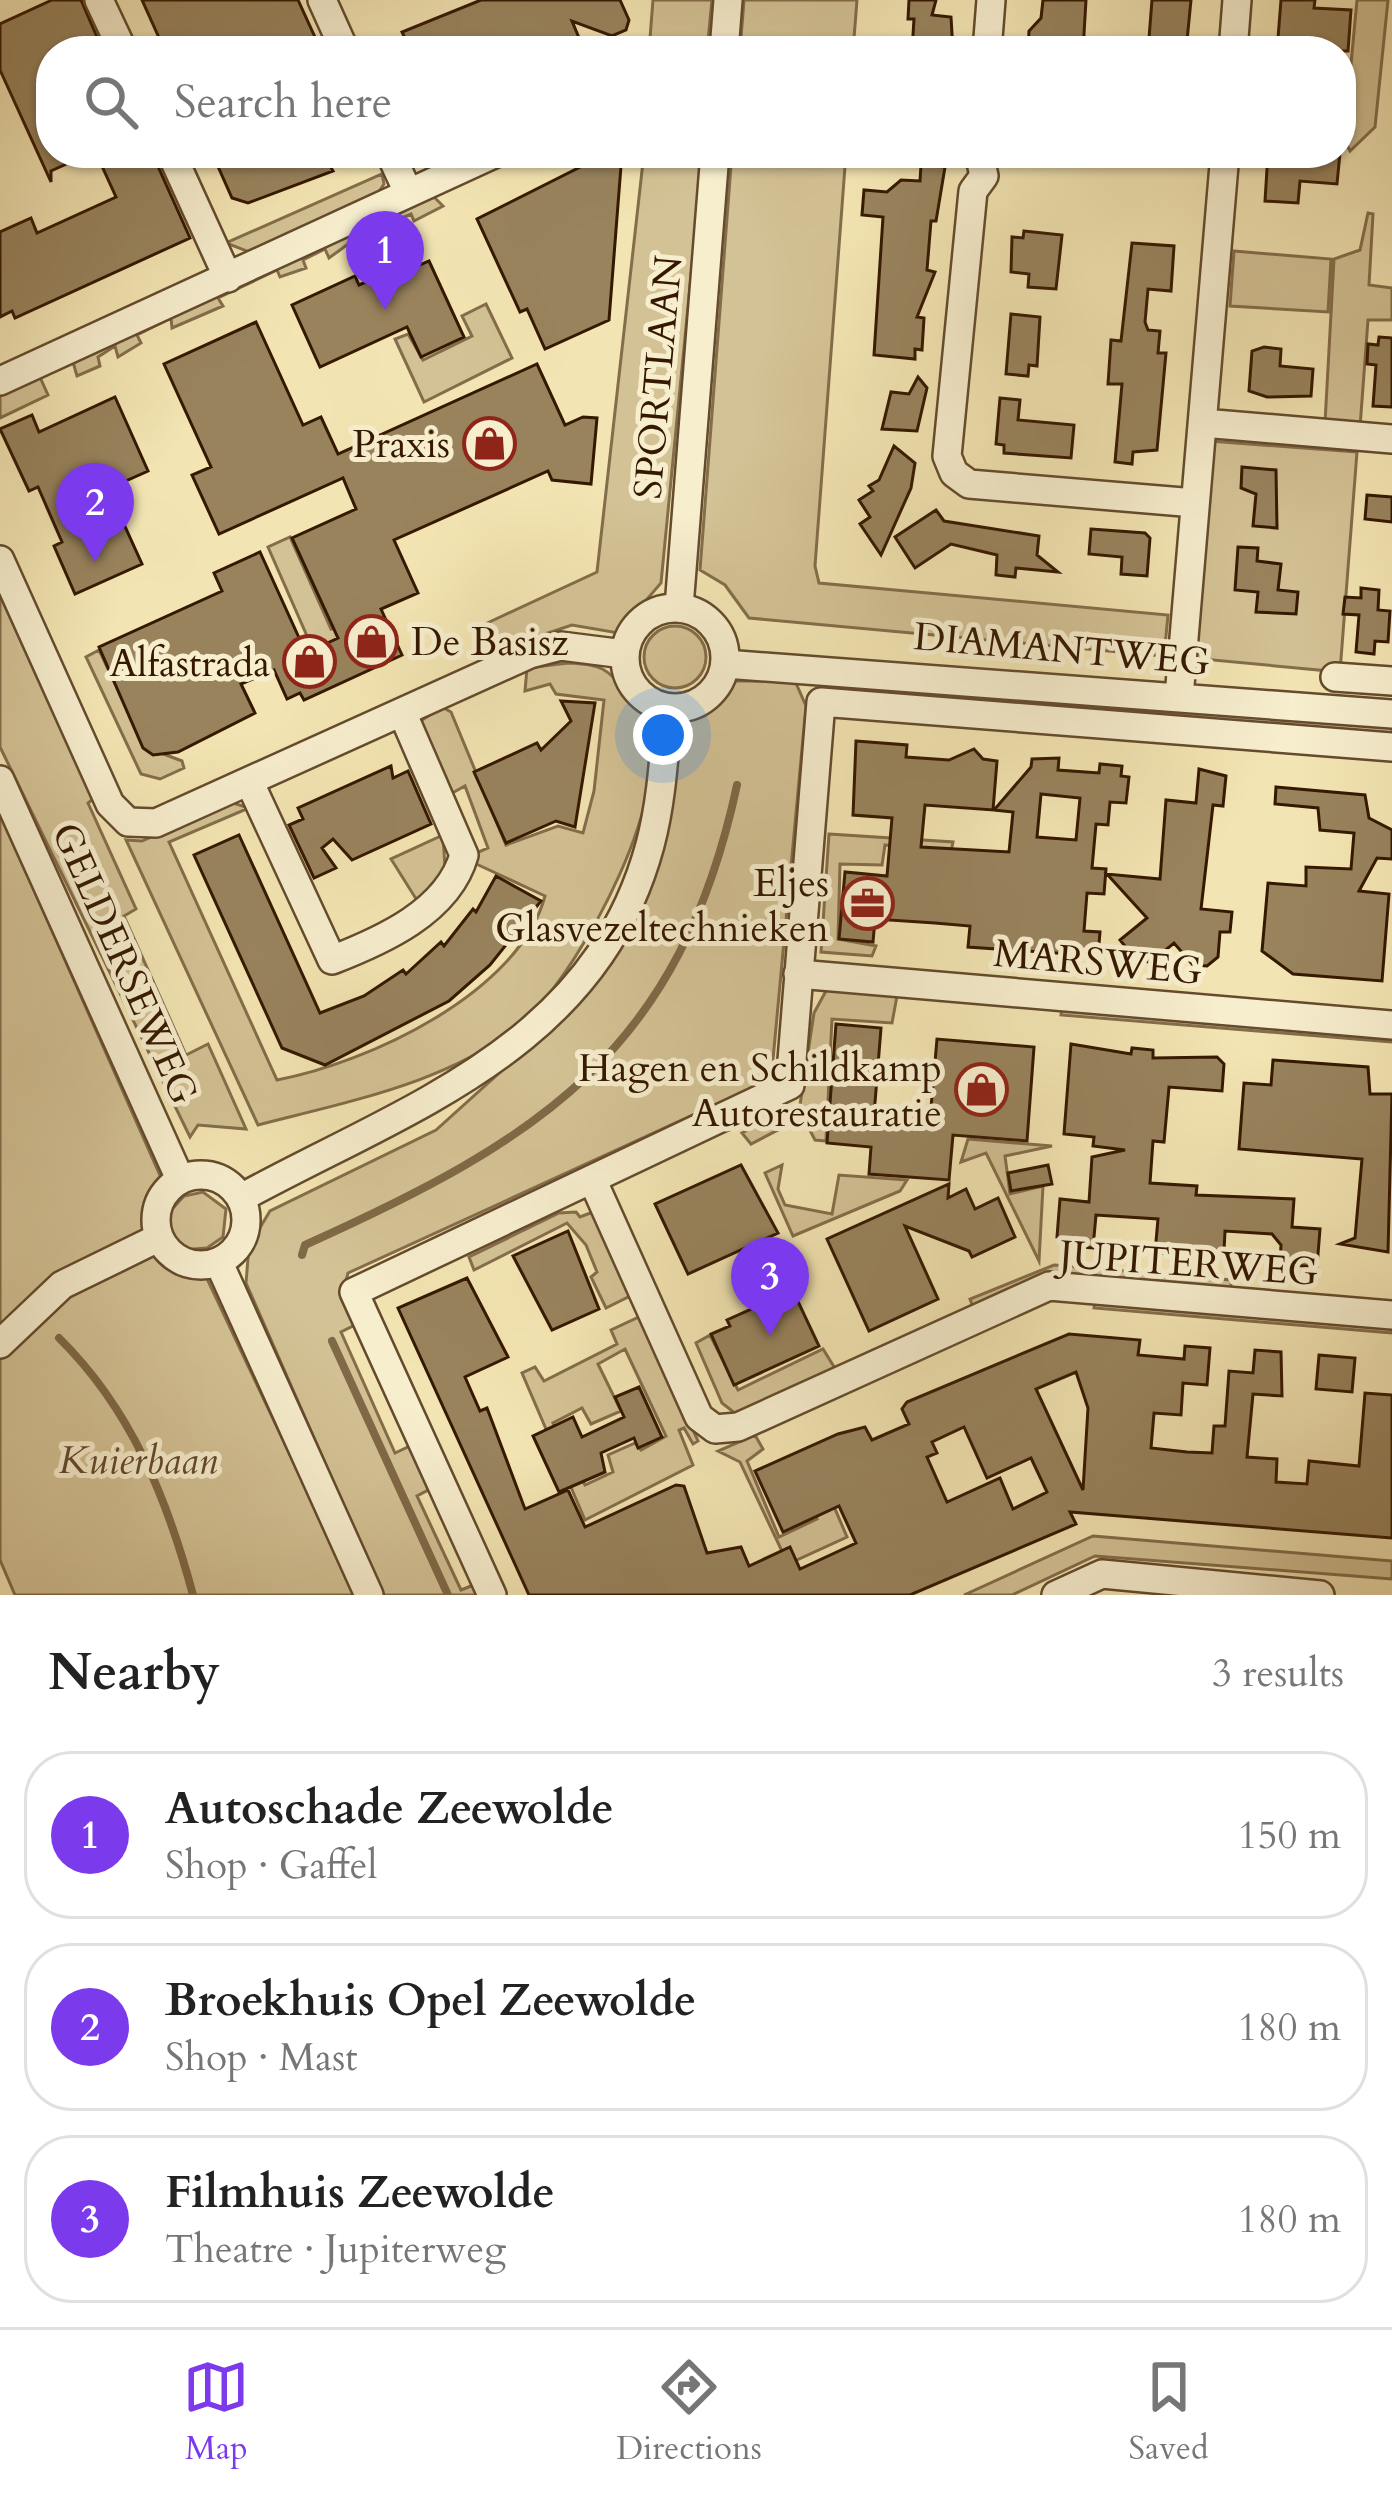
<!DOCTYPE html>
<meta charset="utf-8">
<style>
:root{--surface:#fff;--page:#f6f6f6;--text:#222;--muted:#767676;--line:#e0e0e0;--accent:#7c3aed}
body{margin:0;font-family:Cardo,serif;background:var(--page);color:var(--text)}
.you{position:absolute;left:663px;top:735px;width:42px;height:42px;margin:-30px;border:9px solid #fff;border-radius:50%;background:#1a73e8;box-shadow:0 0 0 18px #1a73e833}
.badge{display:grid;place-items:center;width:78px;height:78px;border-radius:50%;background:var(--accent);color:#fff;font-size:39px;font-weight:700}
.pin{position:absolute;translate:-50% -99px;filter:drop-shadow(0 3px 6px #0008)}
.pin::after{content:'';position:absolute;top:63px;width:42px;height:36px;background:inherit;clip-path:polygon(0 0,100% 0,50% 100%)}
.list{margin:0;padding:0;list-style:none}
h2{display:flex;justify-content:space-between;align-items:center;height:156px;margin:0;padding:0 48px;font-size:51px}
h2 small{font-size:39px;font-weight:400;color:var(--muted)}
.list li{display:grid;grid-template-columns:78px 1fr auto;gap:36px;align-items:center;box-sizing:border-box;height:168px;margin:0 24px 24px;padding:0 24px;border:3px solid var(--line);border-radius:48px}
.list b{display:block;font-size:45px;white-space:nowrap}
.list p{margin:0;font-size:39px;white-space:nowrap;color:var(--muted)}
.list em{font-size:39px;font-style:normal;color:var(--muted)}
.icon{flex:none;width:66px;height:66px;fill:none;stroke:currentColor;stroke-width:2;stroke-linecap:round;stroke-linejoin:round}
.map{position:relative;flex:none;width:1392px;height:1595px;overflow:hidden}
.search{position:absolute;background:var(--surface);box-shadow:0 3px 9px #0004;left:36px;right:36px;top:36px;height:132px;display:flex;align-items:center;gap:30px;box-sizing:border-box;padding:0 42px;border-radius:48px;color:var(--muted);font-size:45px}
.sheet{height:732px;background:var(--surface)}
nav{display:flex;justify-content:space-around;align-items:center;box-sizing:border-box;height:168px;border-top:3px solid var(--line);background:var(--surface);font-size:33px;color:var(--muted)}
nav a{display:grid;justify-items:center;gap:6px}
nav .on{color:var(--accent)}
.map>svg:first-child{display:block}
.green{fill:#d3c295;stroke:#846d4a;stroke-width:3;fill-rule:evenodd}
.lines{fill:none;stroke-linecap:round;stroke-linejoin:round}
.stream{stroke:#806947;stroke-width:8}
.building{fill:#98835d;stroke:#351800;stroke-width:3;fill-rule:evenodd}
.minor-casing{stroke:#644b2d;stroke-width:32}
.minor{stroke:#f7eece;stroke-width:27}
.labels{text-anchor:middle;stroke-width:10;stroke-linejoin:round;paint-order:stroke}
.street-label{font-size:39px;fill:#351800;stroke:#f7eece}
.poi-label{font-size:39px;fill:#351800;stroke:#f7eece;text-anchor:end}
.park-label{font-size:39px;font-style:italic;fill:#644b2d;stroke:#f7eece}
</style>
<div class="map">
<svg width="1392" height="1595" viewBox="0 0 1392 1595">
<rect width="100%" height="100%" fill="#f3e5b3"/>
<filter id="stains"><feTurbulence type="fractalNoise" baseFrequency=".00167" numOctaves="4"/><feColorMatrix values="0 0 0 0 .2 0 0 0 0 .09 0 0 0 0 .02 0 0 0 .5 -.17"/></filter>
<radialGradient id="worn" r=".72"><stop offset=".6" stop-color="#630" stop-opacity="0"/><stop offset="1" stop-color="#630" stop-opacity=".3"/></radialGradient>
<path class="green" d="M653,0H712L707,51H649Z
M744,0H857L853,51H740Z
M1357,0H1388L1375,127L1350,151L1344,139Z
M644,153H703L661,583L618,633L572,625L499,649L483,625L597,572Z
M732,153H846L815,566L819,583L1168,615L1164,656L749,618L725,585L700,570Z
M382,174L384,184L376,196L249,252L226,243Z
M434,197L443,206L414,221L411,214L388,224L391,232L370,242L366,231L329,258L325,249L303,260L306,268L280,277L277,270L218,298L223,306L172,328L171,318L137,335L141,343L118,357L115,346L98,357L100,366L77,376L73,362Z
M1368,213L1373,214L1369,285L1392,288V320H1368L1360,427L1325,423L1334,259L1360,250Z
M1234,251L1331,259L1328,312L1230,306Z
M486,304L512,358L424,402L395,339L408,334L423,360L472,336L462,316Z
M39,375L48,395L0,418V391Z
M1209,441L1357,452L1340,672L1191,658Z
M290,537L331,629L339,626V682L321,643L311,645L268,547Z
M0,588L96,797L88,803L136,909L124,916L186,1055L208,1044L246,1129L198,1125L190,1137L0,747Z
M644 657a31 31 0 1 1 62 0a31 31 0 1 1-62 0Z
M99,650L145,747L182,761L184,768L160,779L141,774L86,657Z
M568,663C600,664 608,668 627,693C632,700 642,706 645,714C680,787 581,969 527,1018C459,1081 346,1102 258,1125L126,840L142,841L230,802L249,808L169,842L277,1080C368,1063 519,993 545,896L472,862L474,854L488,848L465,786L447,796L419,731L422,720L442,707L451,712L506,845L558,826L583,833L594,791L604,700L556,694L550,684L525,691L527,668Z
M844,679L1392,723V735L844,689Z
M731,681H795L806,706L772,1070L765,1082L348,1273L344,1288L357,1324L341,1332L395,1453L412,1445L432,1488L417,1496L461,1590L476,1584L481,1595H383L246,1283L249,1246L270,1211L436,1130L568,1011L659,853L686,721Z
M0,813L174,1207L184,1196L203,1192L226,1209L223,1237L207,1248L193,1249L356,1595H15L0,1560Z
M829,834L953,842L951,852L885,845L882,865L840,864L838,939L876,946L872,956L821,952Z
M443,835L445,868L418,902L391,859Z
M827,989L897,996L892,1023L832,1019L826,1141L815,1140L803,1117L751,1144L742,1133L800,1105L814,1013Z
M1062,1008L1392,1035V1042L1061,1015Z
M968,1139L1052,1146L1005,1156L1010,1194L1043,1186L1039,1261L986,1153L961,1162Z
M782,1165L778,1189L785,1205L832,1214L839,1175L907,1180L900,1191L793,1236L765,1173Z
M576,1212L580,1217L593,1212L630,1296L606,1308L591,1277L597,1272L586,1245L567,1223L474,1270L469,1257L559,1213Z
M1054,1265L1231,1280V1288L1052,1273L973,1307L970,1299Z
M1095,1302L1392,1327V1333L1094,1308Z
M641,1316L698,1441L693,1444L684,1428L679,1430L693,1465L585,1520L522,1373L535,1367L544,1381L617,1344L611,1330ZM625,1349L666,1436L641,1450L635,1443L608,1455L613,1472L585,1485L553,1423L582,1408L591,1424L621,1411L598,1364Z
M710,1335L738,1390L823,1349L836,1370L736,1414L722,1403L696,1343Z
M755,1435L763,1449L747,1461L779,1537L817,1519L806,1484L821,1476L847,1537L788,1564L740,1462L718,1451Z
M1093,1536L1392,1561V1579L1095,1556L1012,1595H964Z"/>
<g class="lines">
<path class="stream" d="M302,1255L305,1245C541,1139 680,1051 737,785
M59,1338C131,1409 167,1498 193,1595
M332,1341L448,1595"/>
</g>
<path class="building" d="M52,0H81L103,51H51V153H91L51,171V182L0,70V24Z
M142,0H298L319,46L306,51H165Z
M481,0H620L629,20L626,30L612,36L572,21L582,45L568,51H411L402,32Z
M909,0H936L932,15L951,17L953,51H912L914,19H908Z
M1043,0H1086L1083,51H1028L1029,31L1041,18Z
M1152,0H1191L1186,51H1148Z
M1281,0H1315L1314,8L1351,10L1348,51H1277Z
M96,153H152L190,238L15,318L12,311L0,317V232L31,218L37,233L116,197Z
M212,153H359L330,166L333,171L248,203L232,198Z
M608,153H622L609,320L545,349L527,309L520,312L477,219Z
M1268,153H1340L1337,184L1300,181L1298,203L1265,201Z
M921,165L945,167L936,221H931L927,270L935,272L917,317L924,318L922,350L915,349V359L874,355L883,217L862,215L864,190L887,192L901,180L920,181Z
M1024,231L1062,235L1056,289L1028,287L1029,274L1011,272L1012,237L1023,238Z
M1132,243L1174,246L1171,291L1148,289L1145,322L1148,330L1160,331L1158,353H1166L1157,450L1133,452L1132,464L1115,462L1122,384H1108L1111,340L1121,341Z
M429,261L464,337L421,357L407,327L320,367L292,305L355,276L359,285L405,265L413,268Z
M1011,314L1040,317L1037,366L1029,365L1028,376L1006,374Z
M256,322L303,425L321,417L338,454L537,364L565,425L583,417L597,418L591,484L552,480L548,471L394,540L418,593L381,609L402,655L304,700L300,693L287,699L274,670L241,684L255,713L178,752L153,755L143,748L99,647L222,591L214,573L260,552L306,653L338,638L292,538L356,509L343,478L219,534L192,475L211,467L164,364Z
M1379,337L1392,338V407L1373,406L1376,365L1367,364L1368,344L1378,345Z
M1264,347L1281,349L1280,366L1313,369L1311,396L1267,397L1249,391L1252,351Z
M918,377L927,388L917,431L882,429L891,392L909,394Z
M115,397L148,471L108,489L142,564L75,594L54,546L62,542L38,487L29,491L0,429L32,415L39,432Z
M1000,398L1020,400L1018,420L1074,425L1071,458L1004,453V445L996,444Z
M894,446L915,463L911,488L881,555L860,524L870,517L859,500L873,491L869,486L879,480Z
M1242,467L1276,470L1277,528L1253,526L1256,494L1241,488Z
M1367,495L1392,497V522L1365,519Z
M936,510L944,521L1039,536L1037,555L1058,572L1016,568L1015,577L996,575L997,555L951,544L915,568L895,537Z
M1091,529L1145,533L1150,538L1147,576L1121,574L1122,557L1089,554Z
M1238,547L1258,548L1257,561L1281,564L1278,590L1298,592L1296,614L1256,612L1258,592L1235,590Z
M1361,588L1379,590L1378,610L1390,611L1388,642L1375,641L1374,654L1356,652L1359,615L1343,614L1345,597L1361,598Z
M561,701L595,703L575,827L556,821L506,843L474,772L537,743L541,750L571,721Z
M856,741L907,745L906,757L949,760L974,749L983,759L997,761L993,810L925,805L921,847L1009,852L1013,812L994,810L1031,767L1032,759L1059,758L1058,770L1099,773L1100,764L1122,766L1121,776L1129,777L1126,803L1110,802L1108,825L1096,824L1092,868L1106,869L1104,894L1087,893L1084,931L1100,932L1098,956L968,947L970,926L935,923L875,919L873,942L839,939L845,872L887,876L892,818L853,815ZM1041,794L1080,798L1076,840L1037,837Z
M391,766L393,778L408,771L431,824L352,860L333,839L322,848L336,868L314,878L289,825L303,819L298,808Z
M1199,769L1226,776L1223,806L1213,805L1201,909L1232,912L1230,932H1220L1218,957L1207,966L1193,965L1174,943L1151,962L1137,961L1120,940L1147,918L1107,874L1160,879L1166,800L1196,803Z
M1276,787L1365,795L1369,818L1392,830V859L1377,858L1359,891L1389,894L1382,981L1293,974L1262,951L1268,883L1306,886V867L1351,869L1354,833L1320,830L1318,808L1275,804Z
M239,835L320,1013L364,996L403,970L406,974L441,942L444,946L473,909L476,912L496,876L541,901L490,965L449,1001L325,1065L282,1048L194,855Z
M836,1024L881,1028L874,1115L930,1119L937,1039L1034,1047L1027,1141L953,1135L949,1180L869,1174L871,1147L827,1143Z
M1071,1044L1131,1054L1132,1048L1153,1050V1058L1217,1057L1224,1064L1222,1091L1169,1087L1164,1142L1153,1141L1150,1183L1197,1186L1196,1195L1294,1199L1292,1227L1320,1229L1317,1267L1280,1264L1281,1245L1272,1234L1225,1231L1224,1251L1192,1248L1191,1256L1155,1253L1158,1219L1096,1215L1093,1248L1066,1246L1067,1238L1057,1237L1060,1199L1089,1202L1092,1157L1125,1150L1093,1146L1094,1137L1064,1134Z
M1273,1060L1368,1067L1370,1094H1392L1388,1252L1340,1244L1355,1238L1362,1159L1239,1149L1244,1083L1271,1085Z
M741,1165L778,1233L688,1274L655,1204Z
M1048,1165L1052,1184L1011,1191L1008,1173Z
M949,1184L948,1198L966,1189L975,1209L998,1198L1015,1237L972,1257L969,1251L905,1226L938,1299L869,1331L827,1239Z
M568,1231L599,1309L552,1330L513,1256Z
M467,1278L508,1357L465,1377L480,1411L487,1408L525,1509L568,1490L585,1527L676,1485L684,1486L707,1553L741,1547L749,1566L790,1547L800,1569L856,1543L839,1506L783,1532L755,1471L838,1434L865,1427L872,1440L909,1424L902,1409L907,1402L1069,1334L1140,1340L1138,1355L1184,1359L1185,1346L1210,1348L1207,1385L1183,1383L1181,1415L1154,1413L1151,1448L1187,1452L1212,1453L1214,1426H1225L1229,1371L1253,1373L1255,1350L1281,1352L1282,1396L1253,1394L1247,1457L1277,1459L1276,1482L1307,1484L1309,1461L1359,1466L1365,1393L1392,1395V1538L1070,1512L1076,1524L910,1595H529L398,1308ZM1076,1372L1088,1408L1083,1490L1036,1389ZM964,1427L987,1478L1031,1458L1047,1492L1013,1509L1000,1478L947,1502L927,1457L937,1453L932,1442Z
M789,1292L795,1295L819,1346L734,1385L711,1334L730,1326L727,1320Z
M1319,1355L1355,1358L1352,1392L1316,1389Z
M639,1387L662,1437L638,1448L634,1438L601,1453L605,1472L559,1492L533,1436L573,1417L582,1437L624,1417L615,1397Z"/>
<g class="lines">
<defs>
<path id="minor" d="M99,0L123,51
M322,0L345,51
M724,51L728,0
M987,51L991,0
M1233,51L1237,0
M171,153L228,278
M390,153L408,192
M979,153L984,176L973,191L947,456L954,473L969,484L1195,503
M0,381L496,153
M1203,423L1392,439
M0,560L110,804L128,822L156,823L530,654L561,646L624,654
M679,607L715,153
M625 658a50 50 0 1 1 100 0a50 50 0 1 1-100 0Z
M725,664L1392,714
M1335,677L1392,681
M1179,697L1225,153
M0,780L180,1179
M249,781L332,960C381,941 448,912 464,855L402,712
M798,974L1392,1025
M156 1220a45 45 0 1 1 90 0a45 45 0 1 1-90 0Z
M592,1179L699,1417L715,1429L738,1427L1049,1286L1392,1315
M241,1198C405,1108 595,1049 650,845C662,800 664,754 668,708
M219,1263L369,1595
M0,1344L62,1285L158,1238
M492,1595L354,1292L790,1085L821,702L1392,747
M1056,1595L1102,1574L1320,1595"/>
</defs>
<use href="#minor" class="minor-casing"/>
<use href="#minor" class="minor"/>
</g>
<defs>
<symbol id="shop-ring" viewBox="-11 -11 22 22"><circle r="9.5" fill="#f7eece" stroke="#8f2418" stroke-width="1.5"/><path d="M-5-2.5h2.3a2.7 3.5 0 0 1 5.4 0H5L5.5 6h-11ZM-1.5-2.5h3a1.5 2.3 0 0 0-3 0Z" fill="#8f2418"/></symbol>
<symbol id="office-ring" viewBox="-11 -11 22 22"><circle r="9.5" fill="#f7eece" stroke="#8f2418" stroke-width="1.5"/><path d="M-6-3h4V-5.5h4V-3h4V5H-6ZM-1-4.5V-3h2v-1.5ZM-6 0V1H6V0Z" fill="#8f2418"/></symbol>
</defs>
<g fill-rule="evenodd">
<use href="#shop-ring" x="460" y="414" width="59" height="59"/>
<use href="#shop-ring" x="342" y="612" width="59" height="59"/>
<use href="#shop-ring" x="280" y="632" width="59" height="59"/>
<use href="#office-ring" x="838" y="874" width="59" height="59"/>
<use href="#shop-ring" x="952" y="1060" width="59" height="59"/>
</g>
<g class="labels">
<g class="street-label">
<text transform="translate(657 377) rotate(-85)" y="14">SPORTLAAN</text>
<text transform="translate(1062 648) rotate(5)" y="14">DIAMANTWEG</text>
<text transform="translate(1098 961) rotate(5)" y="14">MARSWEG</text>
<text transform="translate(126 963) rotate(66)" y="14">GELDERSEWEG</text>
<text transform="translate(1189 1262) rotate(4)" y="14">JUPITERWEG</text>
</g>
<g class="poi-label">
<text x="450" y="457">Praxis</text>
<text x="411" y="655" text-anchor="start">De Basisz</text>
<text x="270" y="676">Alfastrada</text>
<text x="829" y="896">Eljes<tspan x="829" dy="45">Glasvezeltechnieken</tspan></text>
<text x="942" y="1081">Hagen en Schildkamp<tspan x="942" dy="45">Autorestauratie</tspan></text>
</g>
<g class="park-label">
<text x="138" y="1473">Kuierbaan</text>
</g>
</g>
<rect width="100%" height="100%" filter="url(#stains)"/>
<rect width="100%" height="100%" fill="url(#worn)"/>
</svg>
<div class="you"></div>
<div class="pin badge" style="left:385px;top:310px">1</div>
<div class="pin badge" style="left:95px;top:562px">2</div>
<div class="pin badge" style="left:770px;top:1336px">3</div>
<div class="search"><svg class="icon" aria-label="search" viewBox="0 0 24 24"><circle cx="10" cy="10" r="6"/><path d="M15 15l6 6"/></svg>Search here</div>
</div>
<section class="sheet">
<h2>Nearby<small>3 results</small></h2>
<ul class="list">
<li><span class="badge">1</span><div><b>Autoschade Zeewolde</b><p>Shop · Gaffel</p></div><em>150 m</em></li>
<li><span class="badge">2</span><div><b>Broekhuis Opel Zeewolde</b><p>Shop · Mast</p></div><em>180 m</em></li>
<li><span class="badge">3</span><div><b>Filmhuis Zeewolde</b><p>Theatre · Jupiterweg</p></div><em>180 m</em></li>
</ul>
</section>
<nav>
<a class="on"><svg class="icon" aria-label="map" viewBox="0 0 24 24"><path d="M3 6l6-2 6 2 6-2v14l-6 2-6-2-6 2zM9 4v14M15 6v14"/></svg>Map</a>
<a><svg class="icon" aria-label="directions" viewBox="0 0 24 24"><path d="M12 3l9 9-9 9-9-9zM9 14v-3h6M13 9l2 2-2 2"/></svg>Directions</a>
<a><svg class="icon" aria-label="saved" viewBox="0 0 24 24"><path d="M7 4h10v16l-5-4-5 4z"/></svg>Saved</a>
</nav>
